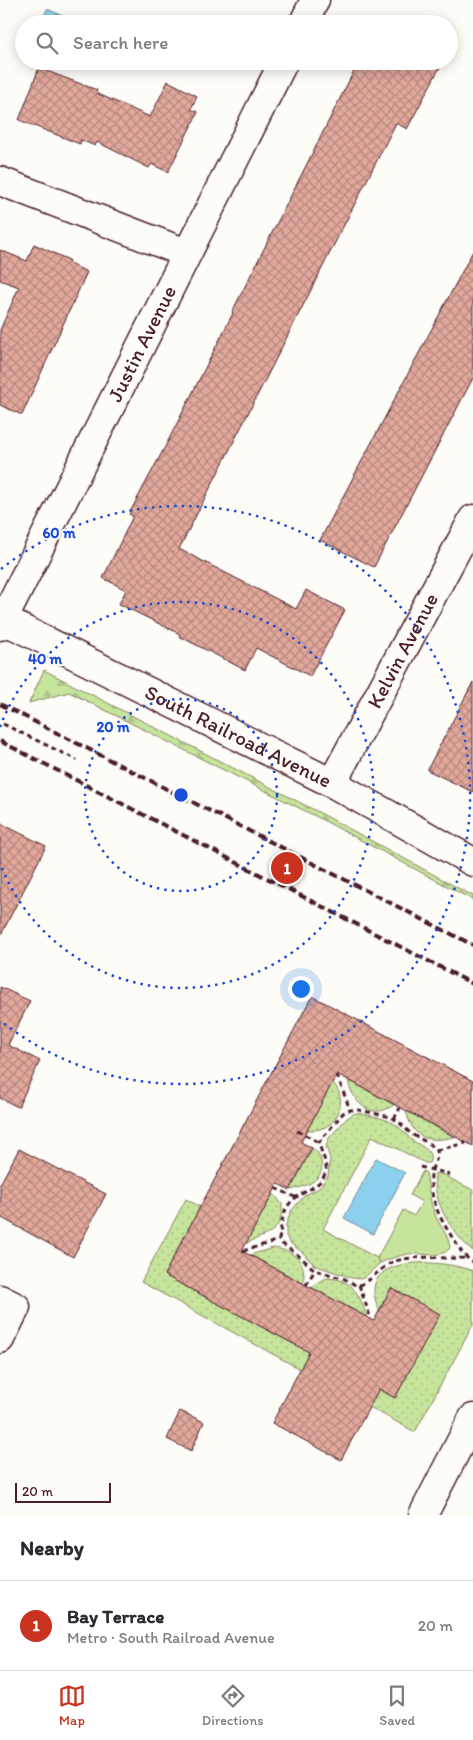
<!DOCTYPE html>
<meta charset="utf-8">
<style>
:root{--surface:#fff;--page:#f2f2f3;--text:#2b2b33;--muted:#7c7c81;--line:#e1e1e2;--accent:#c8321e}
body{margin:0;font-family:Itim,sans-serif;background:var(--page);color:var(--text)}
.scale{position:absolute;left:15px;bottom:12px;width:96px;box-sizing:border-box;padding-left:5px;border:2px solid #4a1f2b;border-top:0;font-size:14px;line-height:18px;white-space:nowrap;color:#4a1f2b;-webkit-text-stroke:4px #fdfcf7;paint-order:stroke}
.you{position:absolute;left:300px;top:988px;width:18px;height:18px;margin:-12px;border:4px solid #fff;border-radius:50%;background:#1a73e8;box-shadow:0 0 0 8px #1a73e833}
.badge{display:grid;place-items:center;width:32px;height:32px;border-radius:50%;background:var(--accent);color:#fff;font-size:16px;font-weight:700}
.pin{position:absolute;translate:-50% -50%;border:2px solid #fff;box-shadow:0 1px 5px #0006}
.list{margin:0;padding:0;list-style:none}
h2{display:flex;justify-content:space-between;align-items:center;height:65px;margin:0;padding:0 20px;font-size:21px}
h2 small{font-size:16px;font-weight:400;color:var(--muted)}
.list li{display:grid;grid-template-columns:32px 1fr auto;gap:15px;align-items:center;box-sizing:border-box;height:90px;padding:0 20px;border-top:1px solid var(--line)}
.list b{display:block;font-size:19px;white-space:nowrap}
.list p{margin:0;font-size:16px;white-space:nowrap;color:var(--muted)}
.list em{font-size:16px;font-style:normal;color:var(--muted)}
.icon{flex:none;width:28px;height:28px;fill:none;stroke:currentColor;stroke-width:2;stroke-linecap:round;stroke-linejoin:round}
.map{position:relative;flex:none;width:473px;height:1515px;overflow:hidden}
.search{position:absolute;background:var(--surface);box-shadow:0 2px 12px #0003;left:15px;right:15px;top:15px;height:55px;display:flex;align-items:center;gap:12px;box-sizing:border-box;padding:0 18px;border-radius:28px;color:var(--muted);font-size:19px}
.sheet{height:155px;background:var(--surface)}
nav{display:flex;justify-content:space-around;align-items:center;box-sizing:border-box;height:70px;border-top:1px solid var(--line);background:var(--surface);font-size:14px;color:var(--muted)}
nav a{display:grid;justify-items:center;gap:2px}
nav .on{color:var(--accent)}
.map>svg:first-child{display:block}
.grass{fill:url(#grass-dots);stroke:#888264}
.forest{fill:url(#forest-firs);stroke:#888264}
.garden{fill:#c6e49c;stroke:#888264}
.water{fill:#8bd1ed;stroke:#718a9f}
.building{fill:url(#building-cross-hatch);stroke:#4a1f2b}
.lines{fill:none;stroke-linecap:round;stroke-linejoin:round}
.minor-casing{stroke:#4a1f2b;stroke-width:31}
.path{stroke:#4a1f2b;stroke-width:3;stroke-dasharray:5 4;stroke-linecap:butt}
.minor{stroke:#fdfcf7;stroke-width:28}
.rail{stroke:#4a1f2b;stroke-width:4;stroke-dasharray:8 4;stroke-linecap:butt}
.ring{fill:none;stroke:#1d4ed8;stroke-width:2.5;stroke-dasharray:2.5 5}
.labels{text-anchor:middle;stroke-width:4;stroke-linejoin:round;paint-order:stroke}
.street-label{font-size:21px;fill:#4a1f2b;stroke:#fdfcf7}
.centre{fill:#1d4ed8;stroke:#fdfcf7;stroke-width:2.5}
.ring-label{font-size:15px;text-anchor:middle;font-weight:bold;fill:#1d4ed8;stroke:#fdfcf7;stroke-width:4;stroke-linejoin:round;paint-order:stroke}
</style>
<div class="map">
<svg width="473" height="1515" viewBox="0 0 473 1515">
<defs>
<pattern id="grass-dots" width="8" height="8" patternUnits="userSpaceOnUse" patternTransform="scale(1.25)"><rect width="8" height="8" fill="#c6e49c"/><path d="M2 2h.1M6 6h.1" fill="none" stroke="#acc387" stroke-width="1.8" stroke-linecap="round"/></pattern>
<pattern id="forest-firs" width="22" height="20" patternUnits="userSpaceOnUse" patternTransform="scale(1.25)"><rect width="22" height="20" fill="#c6e49c"/><path d="M5 1l3.5 6h-7zM16 11l3.5 6h-7z" fill="#acc387"/></pattern>
<pattern id="building-cross-hatch" width="8" height="8" patternUnits="userSpaceOnUse" patternTransform="scale(1.25)"><rect width="8" height="8" fill="#e1a89b"/><path d="M0 0l8 8M0 8l8-8" fill="none" stroke="#b8887f"/></pattern>
</defs>
<rect width="100%" height="100%" fill="#fdfcf7"/>
<filter id="ink" filterUnits="userSpaceOnUse"><feTurbulence type="fractalNoise" baseFrequency=".02" numOctaves="2"/><feDisplacementMap in="SourceGraphic" scale="10" xChannelSelector="R" yChannelSelector="G"/><feConvolveMatrix kernelMatrix="1 2 1 2 8 2 1 2 1" color-interpolation-filters="sRGB"/></filter>
<g filter="url(#ink)">
<path class="grass" d="M348,1080L394,1105C390,1107 384,1111 379,1111C362,1113 350,1094 348,1080Z
M332,1082C347,1096 341,1121 323,1128C318,1130 313,1130 307,1130Z
M406,1111L454,1137C428,1143 413,1139 406,1111Z
M355,1113C364,1114 385,1118 393,1123C401,1127 406,1135 413,1141C421,1146 435,1151 429,1163H425L372,1136L323,1229L377,1258L380,1263L365,1277L361,1279L352,1278L314,1265L302,1252L290,1243L286,1236V1225L291,1211L304,1196L319,1188L328,1176L330,1159L326,1146L329,1138L347,1118Z
M312,1148C317,1151 320,1155 321,1161C326,1180 305,1187 290,1190Z
M435,1173L449,1176V1178L473,1190V1251C452,1234 432,1201 435,1173Z
M273,1193L282,1204C283,1232 268,1234 246,1243Z
M186,1199L200,1207L164,1275L395,1398L439,1314L391,1288L379,1310C352,1252 442,1259 473,1271V1325L415,1432L141,1282Z
M273,1248C293,1250 308,1261 303,1283L250,1255Z
M326,1278C354,1279 359,1294 367,1317L311,1287Z"/>
<path class="forest" d="M44,670L324,815L473,896V900L321,819L69,692L29,703Z"/>
<path class="garden" d="M423,1171L426,1173C429,1187 429,1199 434,1212C438,1224 449,1235 450,1248C440,1260 421,1252 407,1254C398,1256 389,1259 380,1263L377,1258L403,1210L414,1216L422,1202L410,1195Z"/>
<path class="water" d="M47,9L82,24H41Z
M376,1158L405,1173L373,1234L344,1218Z"/>
<path class="building" d="M359,61H429L440,67L407,129L396,123L179,549L296,609L306,590L345,610L310,676L256,648L245,670L179,636L180,634L119,604L126,590L103,578L133,516L129,514L166,445L233,313L232,312Z
M39,68L97,90L96,93L150,117L168,81L197,96L191,109L198,112L168,172L151,164L149,168L97,142L95,146L81,140L80,144L19,120Z
M34,244L69,260L68,263L87,272L22,415L0,405V330L19,287L0,280V250L27,261Z
M473,251V378L374,567L320,540Z
M473,682V792L427,770Z
M0,823L46,846L0,937Z
M0,987L30,1001L8,1045L40,1061L18,1107L0,1098Z
M312,996L473,1081V1146L337,1074L301,1142L312,1148L290,1190L278,1184L242,1251L374,1321L391,1288L440,1314L395,1398L379,1389L341,1460L272,1423L309,1352L164,1275Z
M19,1149L106,1194L73,1257L0,1217V1184Z
M180,1411L204,1422L191,1451L167,1439Z"/>
<g class="lines">
<defs>
<g id="minor">
<path d="M303,24L315,0"/>
<path d="M0,181L186,253"/>
<path id="s1" d="M0,618L332,783L473,862"/>
<path id="s2" d="M0,626L284,61"/>
<path id="s3" d="M332,783L473,519"/>
<path d="M0,1299L16,1307L0,1339"/>
<path d="M423,1515L473,1418"/>
</g>
</defs>
<use href="#minor" class="minor-casing"/>
<path class="path" d="M3,724L77,760
M337,1075L350,1110
M394,1119L400,1108
M297,1131L319,1142
M437,1150L466,1143
M420,1167L450,1174
M275,1188L295,1197
M243,1251L279,1240
M464,1258C442,1259 415,1254 393,1262C379,1268 370,1283 357,1286L345,1279L315,1270L298,1255L281,1243L279,1240C281,1227 282,1213 290,1203C301,1190 324,1188 326,1169C326,1159 320,1151 319,1142L343,1113L350,1110H359L391,1117L398,1121L411,1134L430,1144L437,1150C439,1161 431,1165 431,1175C429,1201 442,1222 456,1243C461,1251 464,1257 473,1262
M306,1285L315,1270
M359,1285L371,1319"/>
<use href="#minor" class="minor"/>
<path class="rail" d="M0,704L473,945
M0,741L473,984"/>
</g>
</g>
<g class="ring">
<circle cx="181" cy="795" r="96"/>
<path d="M0 727A193 193 0 1 1 0 863"/>
<path d="M1 569A289 289 0 1 1 1 1021"/>
</g>
<g class="labels">
<g class="street-label">
<text dy="7" stroke="none"><textPath href="#s2" startOffset="316">Justin Avenue</textPath></text>
<text dy="7" stroke="none"><textPath href="#s3" startOffset="150">Kelvin Avenue</textPath></text>
<text dy="7" stroke="none"><textPath href="#s1" startOffset="266">South Railroad Avenue</textPath></text>
</g>
</g>
<circle cx="181" cy="795" r="8" class="centre"/>
<g class="ring-label">
<text x="59" y="538">60 m</text>
<text x="45" y="664">40 m</text>
<text x="113" y="732">20 m</text>
</g>
</svg>
<div class="scale">20 m</div>
<div class="you"></div>
<div class="pin badge" style="left:287px;top:868px">1</div>
<div class="search"><svg class="icon" aria-label="search" viewBox="0 0 24 24"><circle cx="10" cy="10" r="6"/><path d="M15 15l6 6"/></svg>Search here</div>
</div>
<section class="sheet">
<h2>Nearby<small></small></h2>
<ul class="list">
<li><span class="badge">1</span><div><b>Bay Terrace</b><p>Metro · South Railroad Avenue</p></div><em>20 m</em></li>
</ul>
</section>
<nav>
<a class="on"><svg class="icon" aria-label="map" viewBox="0 0 24 24"><path d="M3 6l6-2 6 2 6-2v14l-6 2-6-2-6 2zM9 4v14M15 6v14"/></svg>Map</a>
<a><svg class="icon" aria-label="directions" viewBox="0 0 24 24"><path d="M12 3l9 9-9 9-9-9zM9 14v-3h6M13 9l2 2-2 2"/></svg>Directions</a>
<a><svg class="icon" aria-label="saved" viewBox="0 0 24 24"><path d="M7 4h10v16l-5-4-5 4z"/></svg>Saved</a>
</nav>
